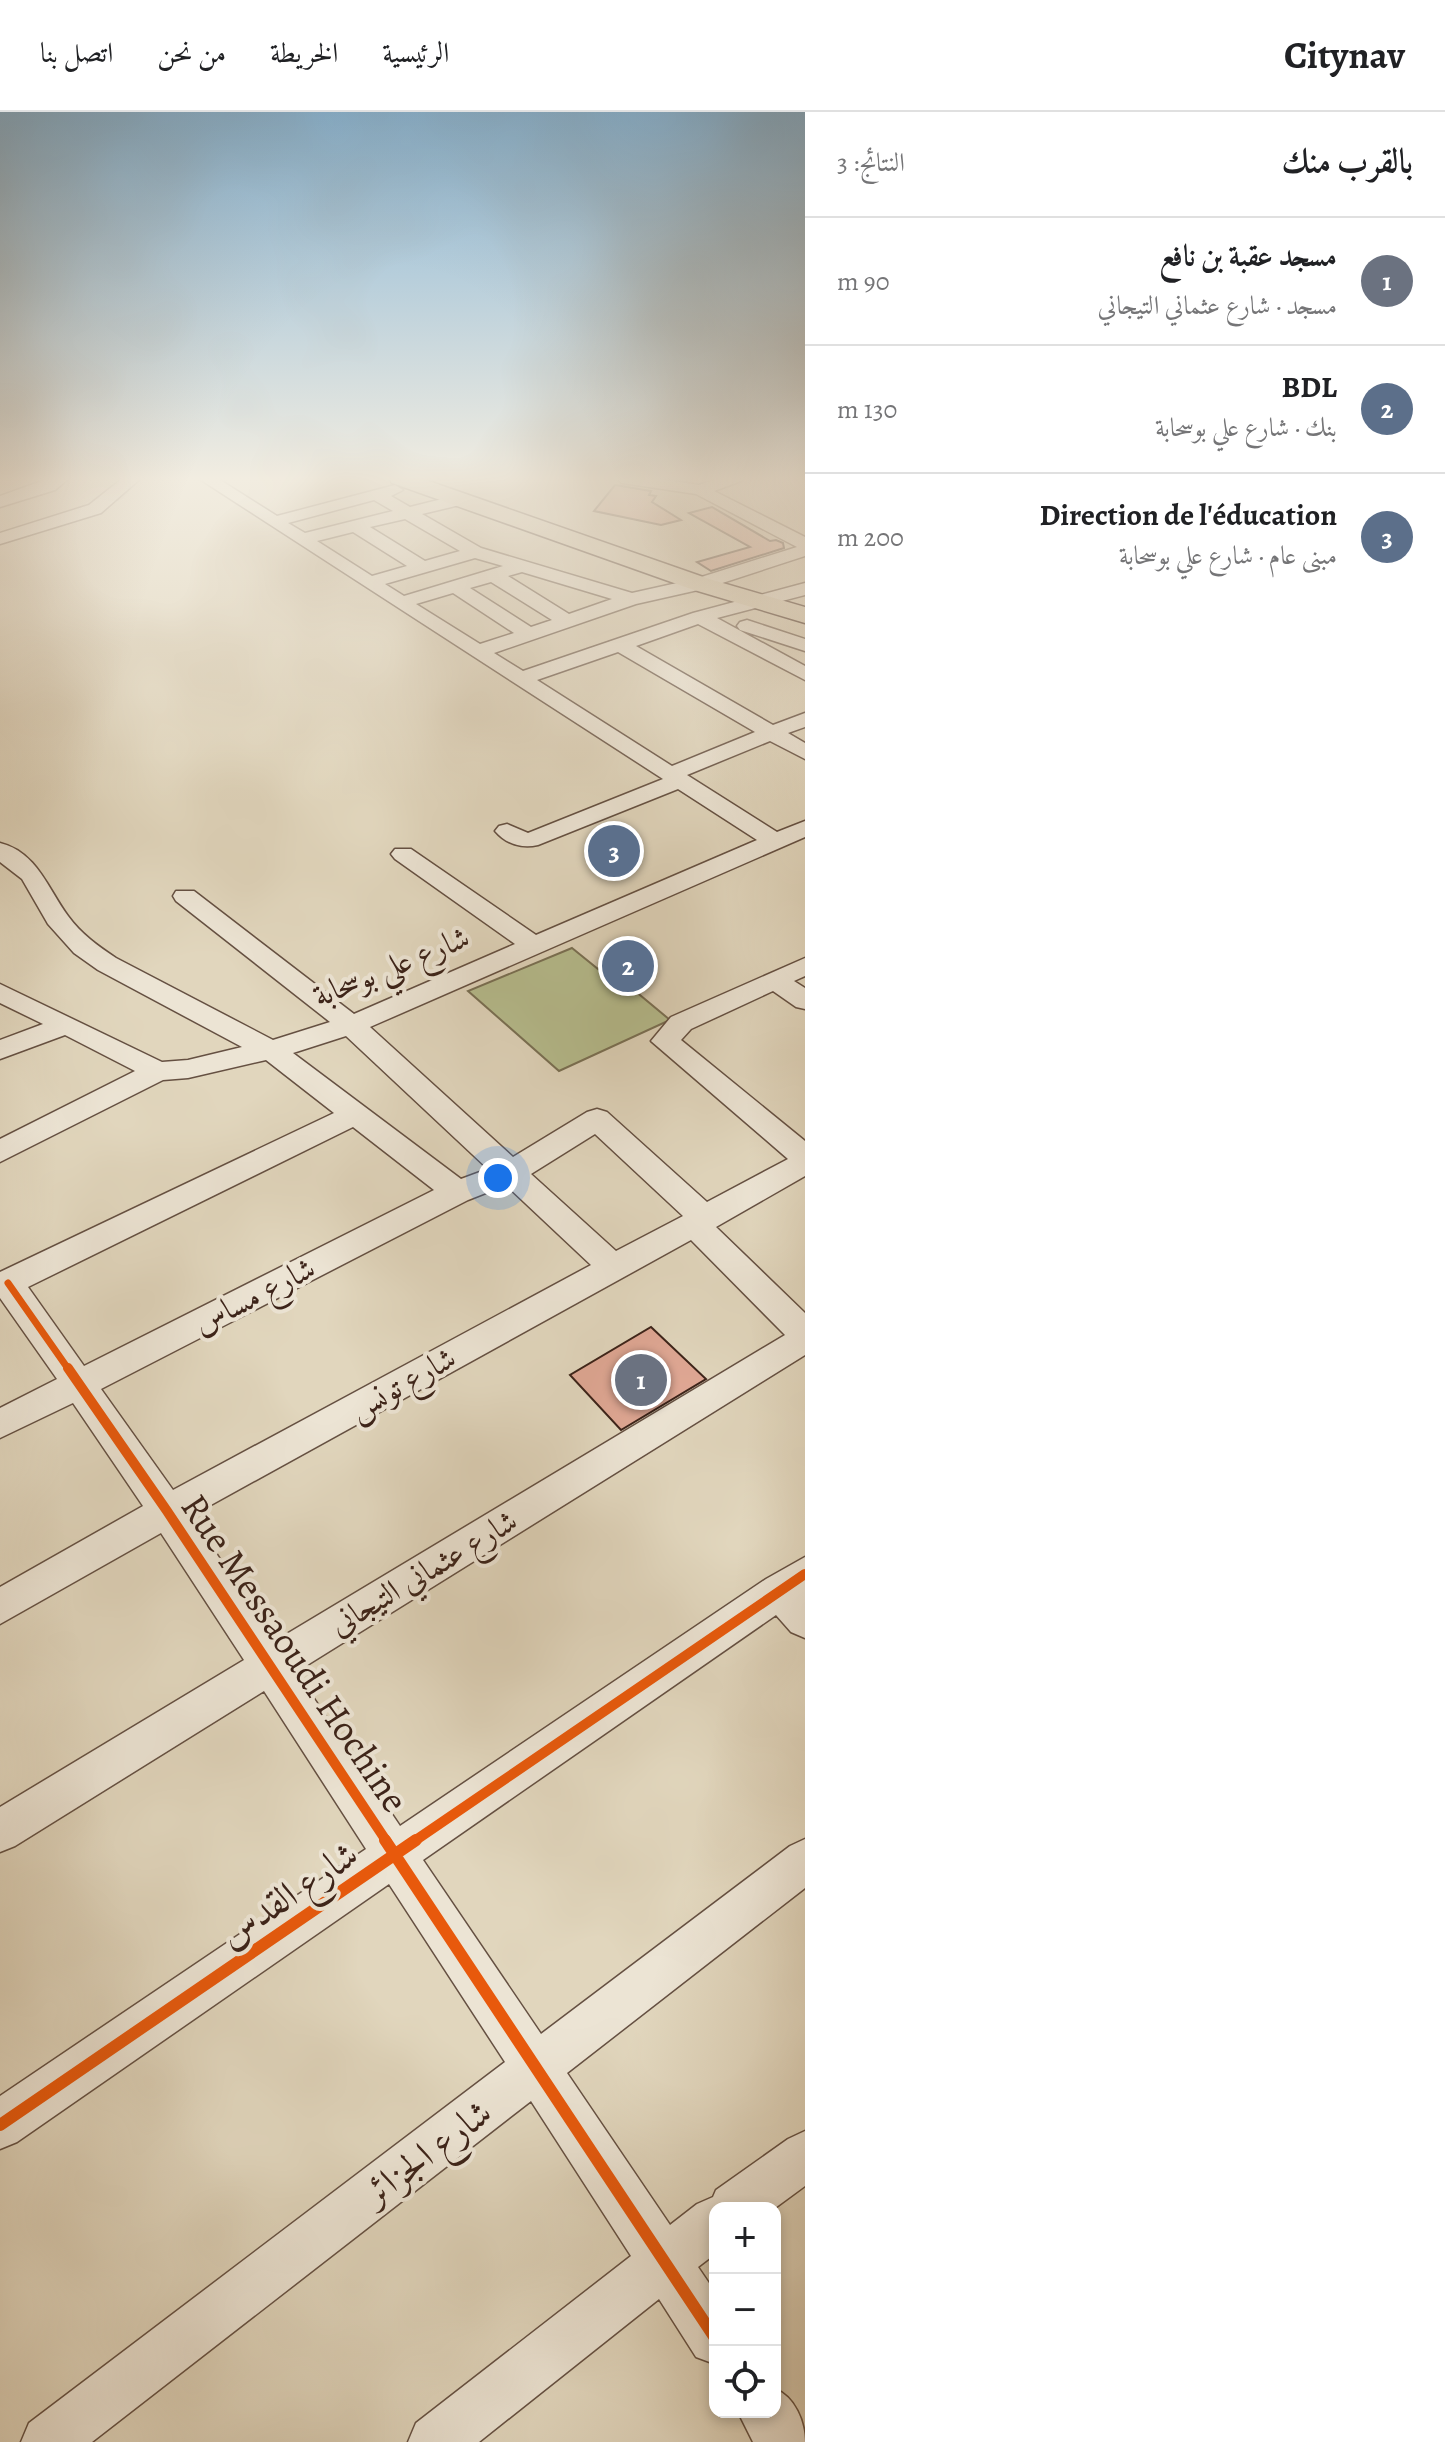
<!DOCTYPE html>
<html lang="ar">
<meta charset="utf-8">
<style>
:root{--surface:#fff;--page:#f6f6f6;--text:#202124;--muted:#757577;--line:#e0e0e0;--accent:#d93025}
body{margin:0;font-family:Alegreya,Amiri,serif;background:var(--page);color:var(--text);direction:rtl}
.controls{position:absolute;right:24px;bottom:24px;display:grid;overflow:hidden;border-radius:16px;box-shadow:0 4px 12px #0003}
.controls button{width:72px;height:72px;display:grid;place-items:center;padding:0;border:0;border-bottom:2px solid var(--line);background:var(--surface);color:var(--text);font:40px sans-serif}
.you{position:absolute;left:498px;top:1066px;width:28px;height:28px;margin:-20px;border:6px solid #fff;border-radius:50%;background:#1a73e8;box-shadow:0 0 0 12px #1a73e833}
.badge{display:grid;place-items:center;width:52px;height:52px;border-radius:50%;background:var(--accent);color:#fff;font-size:26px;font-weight:700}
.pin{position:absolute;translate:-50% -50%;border:4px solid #fff;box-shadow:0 2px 8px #0006}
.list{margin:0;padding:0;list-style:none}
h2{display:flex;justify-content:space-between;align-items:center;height:104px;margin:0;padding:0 32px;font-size:34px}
h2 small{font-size:26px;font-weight:400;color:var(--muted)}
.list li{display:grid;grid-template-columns:52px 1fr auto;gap:24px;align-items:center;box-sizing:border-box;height:128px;padding:0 32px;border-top:2px solid var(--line)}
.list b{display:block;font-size:30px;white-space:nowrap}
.list p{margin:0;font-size:26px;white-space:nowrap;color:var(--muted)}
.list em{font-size:26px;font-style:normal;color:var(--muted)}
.icon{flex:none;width:44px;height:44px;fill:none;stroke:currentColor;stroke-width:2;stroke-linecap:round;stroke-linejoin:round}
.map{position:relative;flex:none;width:805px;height:2330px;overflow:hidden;direction:ltr}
header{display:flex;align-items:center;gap:48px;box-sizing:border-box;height:112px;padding:0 40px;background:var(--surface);border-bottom:2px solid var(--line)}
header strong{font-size:38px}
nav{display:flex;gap:44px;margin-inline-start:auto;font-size:28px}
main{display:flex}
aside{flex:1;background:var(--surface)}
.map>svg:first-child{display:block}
.green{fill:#b6bd8e;stroke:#797054;stroke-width:2}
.building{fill:#dfa794;stroke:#3c2319;stroke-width:2}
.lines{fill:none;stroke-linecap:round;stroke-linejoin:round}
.minor-casing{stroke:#655042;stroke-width:3}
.major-casing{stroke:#3c2319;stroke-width:3}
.minor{fill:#ece4d4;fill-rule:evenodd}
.major{fill:#e1d6bd;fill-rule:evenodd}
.cycleway-far2-casing{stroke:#ece4d4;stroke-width:12}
.cycleway-far1-casing{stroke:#ece4d4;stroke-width:15}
.cycleway-casing{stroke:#ece4d4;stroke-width:17}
.cycleway-far2{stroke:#e8590c;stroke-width:7}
.cycleway-far1{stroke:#e8590c;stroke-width:10}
.cycleway{stroke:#e8590c;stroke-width:12}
.labels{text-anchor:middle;stroke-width:8;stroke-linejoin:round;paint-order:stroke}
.street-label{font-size:32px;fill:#3c2319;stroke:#ece4d4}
.near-street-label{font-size:38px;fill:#3c2319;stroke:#ece4d4}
</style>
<header>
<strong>Citynav</strong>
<nav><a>الرئيسية</a><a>الخريطة</a><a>من نحن</a><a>اتصل بنا</a></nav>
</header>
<main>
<aside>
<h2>بالقرب منك<small>النتائج: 3</small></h2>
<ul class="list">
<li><span class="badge" style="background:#6b7280">1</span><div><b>مسجد عقبة بن نافع</b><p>مسجد · شارع عثماني التيجاني</p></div><em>90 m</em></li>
<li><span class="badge" style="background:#5c6f8a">2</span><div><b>BDL</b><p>بنك · شارع علي بوسحابة</p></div><em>130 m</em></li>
<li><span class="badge" style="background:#5c6f8a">3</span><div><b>Direction de l'éducation</b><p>مبنى عام · شارع علي بوسحابة</p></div><em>200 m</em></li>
</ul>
</aside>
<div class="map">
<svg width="805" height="2330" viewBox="0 0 805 2330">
<rect width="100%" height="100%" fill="#e1d6bd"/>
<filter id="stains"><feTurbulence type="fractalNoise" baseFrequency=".0025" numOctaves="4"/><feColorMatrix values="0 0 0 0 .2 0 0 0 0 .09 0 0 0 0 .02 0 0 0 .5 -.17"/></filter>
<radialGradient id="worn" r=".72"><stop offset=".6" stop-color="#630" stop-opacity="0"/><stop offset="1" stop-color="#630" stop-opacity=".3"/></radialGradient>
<path class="green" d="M572,836L598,857L605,854L670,908L559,959L468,879Z"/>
<path class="building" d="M615,373L651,379L649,383L656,384L652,390L681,408L661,413L594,399Z
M712,395L770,429L776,428L783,431L784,436L711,459L697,450L750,435L689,401Z
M651,1215L706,1267L621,1318L570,1263Z"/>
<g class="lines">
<defs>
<path id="minor" d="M50,366H69L55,378L0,395V384Z
M123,366H141L101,401L0,432V421L89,393Z
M198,366H217L277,404L395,373L403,378L391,384L410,395L458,383L464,384L466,388L464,392L422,402L481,436L632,481L695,467L797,435L696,382L622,371L614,366H653L699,373L720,366H743L741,369L714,379L805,425V444L707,476L636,492L494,541L523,559L693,501L805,471V483L717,506L805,554V568L698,512L636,534L773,613L805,601V615L788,621L805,631V647L770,629L687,663L777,720L805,709V725L370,915L513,1045L587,1000L597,997L607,1000L707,1090L788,1047L651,929L671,905L805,846V864L794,869L805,876V897L796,895L773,879L691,917L681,928L805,1029V1064L716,1115L805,1201V1243L296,1560L400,1714L766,1467L805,1445V1526L791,1520L776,1503L423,1748L541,1922L790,1734L805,1727V1776L567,1961L670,2113L697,2092L713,2085L716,2078L788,2027L805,2019V2074L775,2096H715V2142L698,2155L715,2180V2252L696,2245L659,2187L479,2330H408L416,2311L631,2144L531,1989L92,2330H21L29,2311L505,1950L389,1772L17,2030L0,2037V1984L366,1737L264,1579L15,1734L0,1740V1695L244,1548L161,1421L0,1512V1475L143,1394L73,1291L0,1326V1296L57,1267L0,1186V1160L334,1001L266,948L188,966L163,968L0,1050V1027L135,959L65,923L0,947V928L43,912L0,891V872L162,950L188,948L242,935L98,858L74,841L48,812L22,767L0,750V731C37,740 48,777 68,804C81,822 98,834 116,846L273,928L330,910L176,789L173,784L176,779H194L354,902L515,832L395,747L391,742L395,737H411L536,823L757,728L678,677L538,733C522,737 506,732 495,719L499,714L507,712L528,721L663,667ZM374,388L393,399L305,421L288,411ZM405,407L460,439L425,449L370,415ZM353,420L407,454L372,464L317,429ZM475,446L503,454L404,484L385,472ZM522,460L612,487L569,502L508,464ZM491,470L552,508L531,515L470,476ZM453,481L514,521L480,532L416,492ZM618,540L755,620L672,654L537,568ZM346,924L488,1057L461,1067L293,941ZM353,1015L434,1078L84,1254L28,1175ZM595,1022L683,1104L616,1139L531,1062ZM506,1073L591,1153L173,1378L101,1277L468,1088ZM691,1128L785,1223L275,1529L191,1404Z
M747,508L805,527V539L740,518L737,514L740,510Z
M775,2277C795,2285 805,2310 805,2330H753L738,2300H775Z"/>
<path id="major" d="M389,366H420L709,467L805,495V511L691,477L392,371Z"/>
</defs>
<use href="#minor" class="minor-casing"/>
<use href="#major" class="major-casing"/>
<use href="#minor" class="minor"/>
<use href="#major" class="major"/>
<defs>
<path id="cycleway-far2" d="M8,1171L69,1258"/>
<path id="cycleway-far1" d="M68,1256L167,1399L387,1730
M413,1730L805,1462"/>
<path id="cycleway" d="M385,1728L715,2226
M0,2013L416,1728"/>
</defs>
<use href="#cycleway-far2" class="cycleway-far2-casing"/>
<use href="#cycleway-far1" class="cycleway-far1-casing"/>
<use href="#cycleway" class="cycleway-casing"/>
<use href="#cycleway-far2" class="cycleway-far2"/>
<use href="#cycleway-far1" class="cycleway-far1"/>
<use href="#cycleway" class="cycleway"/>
</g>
<linearGradient id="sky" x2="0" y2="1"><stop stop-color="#87b5d6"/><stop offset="0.53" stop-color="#f2ede1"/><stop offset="1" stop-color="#f2ede1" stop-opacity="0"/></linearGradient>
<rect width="805" height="692" fill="url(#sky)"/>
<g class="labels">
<g class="street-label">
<text transform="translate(391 854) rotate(-22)" y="11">شارع علي بوسحابة</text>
<text transform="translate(254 1183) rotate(-27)" y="11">شارع مساس</text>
<text transform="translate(402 1271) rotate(-29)" y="11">شارع تونس</text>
<text transform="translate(423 1460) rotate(-31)" y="11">شارع عثماني التيجاني</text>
</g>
<g class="near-street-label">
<text transform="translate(295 1541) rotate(56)" y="13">Rue Messaoudi Hochine</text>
<text transform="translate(288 1782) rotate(-34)" y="13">شارع القدس</text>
<text transform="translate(427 2040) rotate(-37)" y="13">شارع الجزائر</text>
</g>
</g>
<rect width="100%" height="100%" filter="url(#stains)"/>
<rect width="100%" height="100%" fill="url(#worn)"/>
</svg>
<div class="controls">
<button>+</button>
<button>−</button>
<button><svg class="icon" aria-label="locate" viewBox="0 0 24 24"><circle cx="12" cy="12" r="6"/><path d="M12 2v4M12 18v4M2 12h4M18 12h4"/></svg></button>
</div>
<div class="you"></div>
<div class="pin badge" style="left:641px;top:1268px;background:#6b7280">1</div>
<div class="pin badge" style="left:628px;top:854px;background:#5c6f8a">2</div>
<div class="pin badge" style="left:614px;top:739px;background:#5c6f8a">3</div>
</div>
</main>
